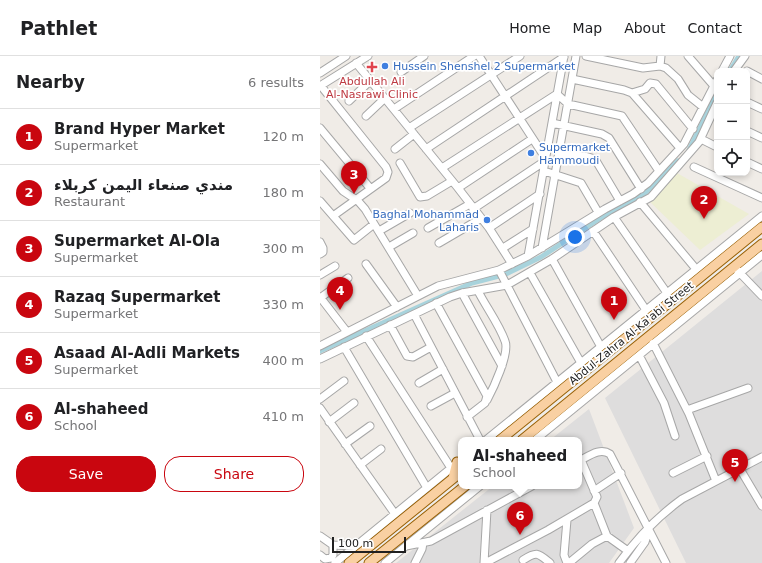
<!DOCTYPE html>
<meta charset="utf-8">
<style>
:root{--surface:#fff;--page:#f6f6f6;--text:#202124;--muted:#757577;--line:#e0e0e0;--accent:#c9060f}
body{margin:0;font-family:"DejaVu Sans","Noto Sans Arabic",sans-serif;background:var(--page);color:var(--text)}
.controls{position:absolute;right:12px;top:12px;display:grid;overflow:hidden;border-radius:8px;box-shadow:0 2px 6px #0003}
.controls button{width:36px;height:36px;display:grid;place-items:center;padding:0;border:0;border-bottom:1px solid var(--line);background:var(--surface);color:var(--text);font:20px sans-serif}
.scale{position:absolute;left:12px;bottom:10px;width:74px;box-sizing:border-box;padding-left:4px;border:2px solid #202020;border-top:0;font-size:11px;line-height:14px;white-space:nowrap;color:#202020;-webkit-text-stroke:3px #fff;paint-order:stroke}
.you{position:absolute;left:255px;top:181px;width:14px;height:14px;margin:-10px;border:3px solid #fff;border-radius:50%;background:#1a73e8;box-shadow:0 0 0 6px #1a73e833}
.badge{display:grid;place-items:center;width:26px;height:26px;border-radius:50%;background:var(--accent);color:#fff;font-size:13px;font-weight:700}
.pin{position:absolute;translate:-50% -33px;filter:drop-shadow(0 1px 2px #0008)}
.pin::after{content:'';position:absolute;top:21px;width:14px;height:12px;background:inherit;clip-path:polygon(0 0,100% 0,50% 100%)}
.popup{position:absolute;left:138px;top:381px;width:124px;height:52px;box-sizing:border-box;display:grid;place-content:center;border-radius:8px;background:var(--surface);filter:drop-shadow(0 1px 3px #0005);font-size:13px;white-space:nowrap;color:var(--muted)}
.popup b{font-size:15px;color:var(--text)}
.popup::after{content:'';position:absolute;left:50%;top:100%;margin-left:-8px;border:8px solid transparent;border-top-color:var(--surface)}
.list{margin:0;padding:0;list-style:none}
h2{display:flex;justify-content:space-between;align-items:center;height:52px;margin:0;padding:0 16px;font-size:17px}
h2 small{font-size:13px;font-weight:400;color:var(--muted)}
.list li{display:grid;grid-template-columns:26px 1fr auto;gap:12px;align-items:center;box-sizing:border-box;height:56px;padding:0 16px;border-top:1px solid var(--line)}
.list b{display:block;font-size:15px;white-space:nowrap}
.list p{margin:0;font-size:13px;white-space:nowrap;color:var(--muted)}
.list em{font-size:13px;font-style:normal;color:var(--muted)}
.actions{display:flex;gap:8px;padding:12px 16px}
.actions a{flex:1;padding:9px 0;border:1px solid var(--accent);border-radius:16px;text-align:center;font-size:14px;color:var(--accent)}
.actions .main{background:var(--accent);color:#fff}
.icon{flex:none;width:22px;height:22px;fill:none;stroke:currentColor;stroke-width:2;stroke-linecap:round;stroke-linejoin:round}
.map{position:relative;flex:none;width:442px;height:507px;overflow:hidden}
header{display:flex;align-items:center;gap:24px;box-sizing:border-box;height:56px;padding:0 20px;background:var(--surface);border-bottom:1px solid var(--line)}
header strong{font-size:19px}
nav{display:flex;gap:22px;margin-inline-start:auto;font-size:14px}
main{display:flex}
aside{flex:1;background:var(--surface)}
.map>svg:first-child{display:block}
.residential{fill:#dedddd}
.farmland{fill:#edeed3}
.lines{fill:none;stroke-linecap:round;stroke-linejoin:round}
.canal{stroke:#a8d3dc;stroke-width:5}
.minor-casing{stroke:#a7a7a7;stroke-width:9}
.major-casing{stroke:#976005;stroke-width:11}
.minor{stroke:#fff;stroke-width:7}
.major{stroke:#f9d0a2;stroke-width:9}
.shop-dot{fill:#3f7fe0;stroke:#fff;stroke-width:1.5}
.health-dot{fill:#e0444e;stroke:#fff;stroke-width:1.5}
.labels{text-anchor:middle;stroke-width:3.5;stroke-linejoin:round;paint-order:stroke}
.shop-label{font-size:11px;fill:#366cbe;stroke:#fff;text-anchor:start}
.health-label{font-size:11px;fill:#be3a42;stroke:#fff}
.street-label{font-size:11px;fill:#202020;stroke:#fff}
</style>
<header>
<strong>Pathlet</strong>
<nav><a>Home</a><a>Map</a><a>About</a><a>Contact</a></nav>
</header>
<main>
<aside>
<h2>Nearby<small>6 results</small></h2>
<ul class="list">
<li><span class="badge">1</span><div><b>Brand Hyper Market</b><p>Supermarket</p></div><em>120 m</em></li>
<li><span class="badge">2</span><div><b>مندي صنعاء اليمن كربلاء</b><p>Restaurant</p></div><em>180 m</em></li>
<li><span class="badge">3</span><div><b>Supermarket Al-Ola</b><p>Supermarket</p></div><em>300 m</em></li>
<li><span class="badge">4</span><div><b>Razaq Supermarket</b><p>Supermarket</p></div><em>330 m</em></li>
<li><span class="badge">5</span><div><b>Asaad Al-Adli Markets</b><p>Supermarket</p></div><em>400 m</em></li>
<li><span class="badge">6</span><div><b>Al-shaheed</b><p>School</p></div><em>410 m</em></li>
</ul>
<div class="actions"><a class="main">Save</a><a>Share</a></div>
</aside>
<div class="map">
<svg width="442" height="507" viewBox="0 0 442 507">
<rect width="100%" height="100%" fill="#f0ece7"/>
<path class="residential" d="M442,215V507H366L285,342Z
M269,353L314,472L289,507H76L173,430H259V384H230Z"/>
<path class="farmland" d="M357,117L429,158L380,194L328,144L340,131Z"/>
<g class="lines">
<path class="canal" d="M410,15L419,0
M369,94L397,37
M186,218L221,201L282,161L325,137L358,105
M0,295L152,227L179,220"/>
<defs>
<path id="minor" d="M159,0L226,103
M266,0L323,12L340,10L346,12L358,23L368,39L383,51
M368,0L394,30
M36,7L138,132L169,172L192,208
M340,10L341,0
M402,15L410,0
M414,15L425,0
M427,15L442,23
M81,16L104,0
M0,17L26,0
M252,23L304,34L312,37L360,92
M0,30L48,0
M1,30L66,111L68,116L66,122L13,160
M312,37L325,33L330,27L336,28L373,73
M29,45L50,25
M427,46L442,53
M74,53L154,0
M46,60L65,42
M232,67L282,78L289,82L321,133
M0,72L50,132
M89,72L200,0
M427,75L442,82
M381,83L397,91
M75,93L94,78
M106,93L244,1
M239,98L265,100L275,103L300,145
M427,106L442,113
M80,107L100,141L107,140L132,125
M0,108L23,135L38,145L45,153L98,240
M374,111L442,142
M122,112L237,38L248,48L302,60L339,115
M224,115L261,127L278,156
M138,132L212,83
M0,145L34,184L54,168
M320,146L376,213
M153,153L225,105
M294,161L347,237
M108,172L150,148
M169,172L220,138
M59,175L90,157
M273,175L326,254
M0,186L3,192V196L0,198
M119,187L160,163
M69,191L93,177
M183,192L213,173
M222,192L256,0
M208,200L244,0
M232,203L281,291
M46,208L77,251
M179,214L237,326
M417,214L442,240
M210,217L261,307
M0,219L15,210
M158,235C166,251 179,268 185,285C190,297 173,333 167,344
M142,237L182,310
M0,241L27,276
M0,242L28,222
M116,247L167,340L165,347L147,361
M94,258L160,384
M70,269L87,300L93,301L111,291
M46,280L131,412
M333,287L369,358L396,425
M0,290L118,230L179,214L208,200L285,153L313,138L328,127L364,88L397,24
M24,291L107,432
M319,299L344,347L355,380
M0,303L130,241L142,237L187,229L232,203L294,161L331,141L379,86L397,47
M99,327L123,313
M0,343L24,325
M111,350L135,337
M0,352L75,458
M367,354L428,332
M9,366L34,347
M166,384L442,160
M215,384L442,199
M25,388L50,370
M259,405C269,400 280,391 290,398L346,507
M40,409L61,393
M420,413L442,450
M353,417L387,400
M274,435L301,417
M274,447L287,480L308,495
M247,464L244,499L247,507
M0,480L13,489L35,490
M86,490L111,485L212,430
M0,499L5,503L11,502L13,499V489
M203,504C217,495 218,497 230,507
M15,507L141,404
M65,507L160,430
M95,507L102,493L103,487
M164,507L167,454
M165,507L228,474L274,447L277,441L261,404
M249,507L272,488L287,480
M299,507C317,482 337,461 362,443L442,401
M310,507L325,486L329,473"/>
<path id="major" d="M180,384L442,171
M202,384L442,188
M133,422L137,406
M29,507L141,416
M49,507L145,430"/>
</defs>
<use href="#minor" class="minor-casing"/>
<use href="#major" class="major-casing"/>
<use href="#minor" class="minor"/>
<use href="#major" class="major"/>
</g>
<g class="shop-dot">
<circle cx="65" cy="10" r="4"/>
<circle cx="211" cy="97" r="4"/>
<circle cx="167" cy="164" r="4"/>
</g>
<path class="health-dot" d="M50 5h4v4h4v4h-4v4h-4v-4h-4v-4h4z"/>
<g class="labels">
<g class="shop-label">
<text x="73" y="14">Hussein Shenshel 2 Supermarket</text>
<text x="219" y="95">Supermarket<tspan x="219" dy="13">Hammoudi</tspan></text>
<text x="159" y="162" text-anchor="end">Baghal Mohammad<tspan x="159" dy="13">Laharis</tspan></text>
</g>
<g class="health-label">
<text x="52" y="29">Abdullah Ali<tspan x="52" dy="13">Al-Nasrawi Clinic</tspan></text>
</g>
<g class="street-label">
<text transform="translate(311 277) rotate(-39)" y="4">Abdul-Zahra Al-Ka'abi Street</text>
</g>
</g>
</svg>
<div class="controls">
<button>+</button>
<button>−</button>
<button><svg class="icon" aria-label="locate" viewBox="0 0 24 24"><circle cx="12" cy="12" r="6"/><path d="M12 2v4M12 18v4M2 12h4M18 12h4"/></svg></button>
</div>
<div class="scale">100 m</div>
<div class="you"></div>
<div class="pin badge" style="left:294px;top:264px">1</div>
<div class="pin badge" style="left:384px;top:163px">2</div>
<div class="pin badge" style="left:34px;top:138px">3</div>
<div class="pin badge" style="left:20px;top:254px">4</div>
<div class="pin badge" style="left:415px;top:426px">5</div>
<div class="pin badge" style="left:200px;top:479px">6</div>
<div class="popup"><b>Al-shaheed</b>School</div>
</div>
</main>
